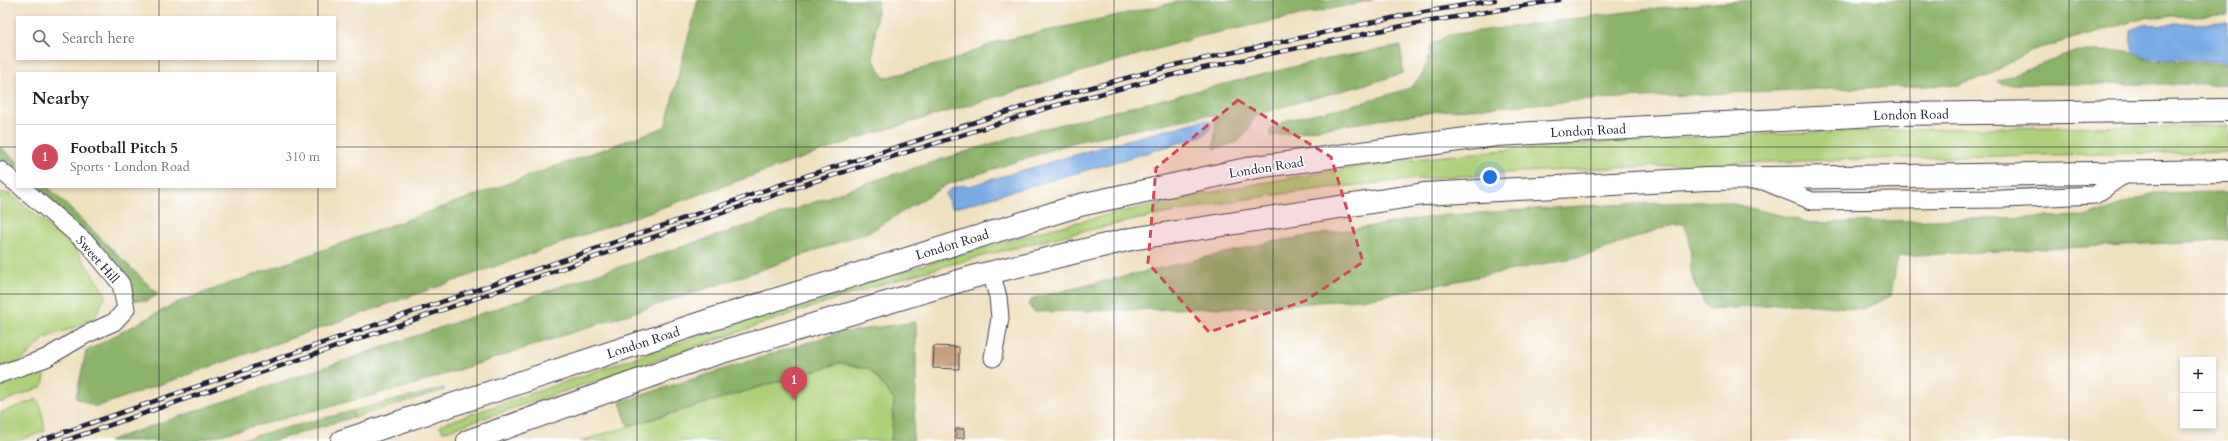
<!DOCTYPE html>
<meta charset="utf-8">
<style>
:root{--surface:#fff;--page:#f2f2f2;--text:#202124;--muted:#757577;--line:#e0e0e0;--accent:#d1495b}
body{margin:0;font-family:Cardo,serif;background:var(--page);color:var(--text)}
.controls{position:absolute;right:12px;bottom:12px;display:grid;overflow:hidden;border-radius:0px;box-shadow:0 2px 6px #0003}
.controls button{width:36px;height:36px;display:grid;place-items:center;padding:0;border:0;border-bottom:1px solid var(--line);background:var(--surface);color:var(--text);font:20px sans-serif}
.you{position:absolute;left:1490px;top:177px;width:14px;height:14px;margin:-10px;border:3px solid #fff;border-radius:50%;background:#1a73e8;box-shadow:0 0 0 6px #1a73e833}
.badge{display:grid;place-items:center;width:26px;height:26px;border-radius:50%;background:var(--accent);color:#fff;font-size:13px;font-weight:700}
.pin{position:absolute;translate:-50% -33px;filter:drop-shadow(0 1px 2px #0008)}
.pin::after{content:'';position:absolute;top:21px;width:14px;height:12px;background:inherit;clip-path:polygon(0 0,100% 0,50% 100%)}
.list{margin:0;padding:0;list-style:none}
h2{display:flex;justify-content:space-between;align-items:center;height:52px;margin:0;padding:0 16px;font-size:17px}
h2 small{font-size:13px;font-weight:400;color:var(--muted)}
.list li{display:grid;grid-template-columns:26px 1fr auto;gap:12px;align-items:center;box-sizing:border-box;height:64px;padding:0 16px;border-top:1px solid var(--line)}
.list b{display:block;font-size:15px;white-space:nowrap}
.list p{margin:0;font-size:13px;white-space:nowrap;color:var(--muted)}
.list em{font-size:13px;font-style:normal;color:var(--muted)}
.icon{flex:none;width:22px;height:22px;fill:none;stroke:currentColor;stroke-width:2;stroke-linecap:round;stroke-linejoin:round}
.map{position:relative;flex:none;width:2228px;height:441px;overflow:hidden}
.search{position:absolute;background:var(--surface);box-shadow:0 2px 6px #0003;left:16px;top:16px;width:320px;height:44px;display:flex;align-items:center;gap:10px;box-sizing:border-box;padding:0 14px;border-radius:0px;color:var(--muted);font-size:15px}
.panel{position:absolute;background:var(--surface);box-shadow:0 2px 6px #0003;left:16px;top:72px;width:320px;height:116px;border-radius:0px}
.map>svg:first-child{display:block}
.green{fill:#aed078;stroke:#68795a}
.forest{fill:#8ab268;stroke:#566a52}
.water{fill:#78aae4;stroke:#4d6690}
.building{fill:#c69f7f}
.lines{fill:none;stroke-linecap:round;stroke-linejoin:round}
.minor-casing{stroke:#413e4f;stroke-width:19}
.highway-casing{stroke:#413e4f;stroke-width:24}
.minor{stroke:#fff;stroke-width:17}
.highway{stroke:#fff;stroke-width:22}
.rail-casing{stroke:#22223b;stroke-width:4.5}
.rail{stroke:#fff;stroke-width:3;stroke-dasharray:9;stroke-linecap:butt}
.marked{fill:#d1495b;fill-opacity:0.2;stroke:#d1495b;stroke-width:3;stroke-dasharray:8 5;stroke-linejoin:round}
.grid{fill:none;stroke:#22223b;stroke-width:1;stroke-opacity:0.55}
.labels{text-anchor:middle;stroke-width:3;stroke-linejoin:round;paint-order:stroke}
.street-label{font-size:13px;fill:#22223b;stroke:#fff}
</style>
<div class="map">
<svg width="2228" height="441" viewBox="0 0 2228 441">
<rect width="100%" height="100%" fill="#fff"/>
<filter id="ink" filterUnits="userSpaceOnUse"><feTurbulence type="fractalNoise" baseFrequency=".025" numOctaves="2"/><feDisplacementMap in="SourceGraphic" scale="8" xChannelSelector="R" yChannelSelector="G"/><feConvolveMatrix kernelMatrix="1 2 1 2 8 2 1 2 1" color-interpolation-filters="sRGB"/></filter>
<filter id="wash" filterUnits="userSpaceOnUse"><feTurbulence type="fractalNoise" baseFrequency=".012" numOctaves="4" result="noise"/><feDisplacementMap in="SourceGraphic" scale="16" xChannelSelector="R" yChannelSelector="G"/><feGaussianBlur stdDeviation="0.9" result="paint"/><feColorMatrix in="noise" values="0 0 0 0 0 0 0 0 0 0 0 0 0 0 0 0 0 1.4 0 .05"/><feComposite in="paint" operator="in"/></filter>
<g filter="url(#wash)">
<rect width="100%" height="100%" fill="#efe0c0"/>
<path class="green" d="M2228,126V152C2039,155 1850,158 1661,166C1521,171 1380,178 1241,200C1133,218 1026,243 920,273C826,300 735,334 642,365C576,388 509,409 443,432L440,425C591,373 741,320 893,274C952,257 1010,239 1070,224C1135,208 1201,194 1267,182C1451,148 1638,138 1824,132C1959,128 2093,126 2228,126Z
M0,192L12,195L75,248L106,295L94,320L45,338L20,362L0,368Z
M840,363L870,369L894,400L891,441H580Z
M31,369L45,375L43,386L0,403V379Z
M444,388V390L354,417L352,411Z
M37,399L41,407L45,431L17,441H0V413Z"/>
<path class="forest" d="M698,0H878L873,59L884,78L948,62L996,42L1186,0H1373L1201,36L868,135L96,407L76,398L86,351L178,302L665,127Z
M1752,0H2228V15L2149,17L2029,51L1986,77L1958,85L1794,90L1602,99L1440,111L1270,136L1269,131L1287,120L1365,102L1410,88L1422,75L1429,58L1431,45L1448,35L1658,8Z
M1401,46L1403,73C1354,90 1303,98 1255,116C1241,142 1243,141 1214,149L1216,116L1206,115L1078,141L946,185L871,231L729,281L416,384L197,441H108L600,273L756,223L873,181L1026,133L1317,61Z
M2077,51H2127L2149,60L2228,64V84H2001L1997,81Z
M0,147L17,161V175L0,160Z
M32,187H48L51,190L158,294L147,301L132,300Z
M2228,192V240L1898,256L1891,296L1863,309L1793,303L1710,310C1701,299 1693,285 1691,270C1690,253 1692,240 1684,224H1673L1588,255L1371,298L1257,307L1034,312L1028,305L1033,298L1271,242L1437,216L1580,206L1722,201L1811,223L2088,216L2154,193Z
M916,322V389L913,441H891L894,400L870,369L840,363L628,426L620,402L838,333Z
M352,411L354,417L273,441H235Z"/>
<path class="water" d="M2228,23V62L2148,58L2134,52L2130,40V30L2143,25Z
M1205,120L1210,121C1212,128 1209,131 1204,135C1124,161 1043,181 963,206L953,208L949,205L946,193C953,187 960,184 969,186L1119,142Z"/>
<g id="blocks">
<path class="building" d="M934,346L959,347V369L933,368Z
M956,429H964V438H956Z"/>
</g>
</g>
<g filter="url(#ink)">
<use href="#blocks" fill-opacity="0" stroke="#413e4f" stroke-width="1"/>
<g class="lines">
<defs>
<path id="minor" d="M0,170L17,184
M1761,180L1812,201L2001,199L2095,195L2129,171
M991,272L998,297L1000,318L993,358
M0,374L46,358L85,335L114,322L126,309L121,284L88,244L21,187"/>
<path id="highway" d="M342,441L710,320L1080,205L1256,167L1496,135L1894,114L2228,110
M468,441L702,358L976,276L1131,239L1424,194L1707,179L2228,171"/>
</defs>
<use href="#minor" class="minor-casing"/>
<use href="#highway" class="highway-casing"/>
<use href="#minor" class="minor"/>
<use href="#highway" class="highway"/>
<defs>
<path id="rail" d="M39,441L809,175L1051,98L1179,64L1406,15L1495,0
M64,441L812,182L1054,106L1180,73L1407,25L1559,0"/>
</defs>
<use href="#rail" class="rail-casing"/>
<use href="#rail" class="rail"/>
</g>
</g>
<path class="marked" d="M1238,100L1331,157L1363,262L1305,301L1209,332L1148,263L1156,168Z"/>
<path class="grid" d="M159,0V17M318,0V17M477,0V441M637,0V441M796,0V441M955,0V441M1114,0V441M1273,0V441M1432,0V441M1591,0V441M1751,0V441M1910,0V441M2069,0V441M159,59V73M318,59V73M0,147H17M335,147H2228M159,187V441M318,187V441M0,294H2228"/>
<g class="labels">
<g class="street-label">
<text transform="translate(1911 114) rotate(-1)" y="5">London Road</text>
<text transform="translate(1588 130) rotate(-3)" y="5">London Road</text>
<text transform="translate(1266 167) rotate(-9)" y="5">London Road</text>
<text transform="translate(952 244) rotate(-17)" y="5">London Road</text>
<text transform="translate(98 259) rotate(49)" y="5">Sweet Hill</text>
<text transform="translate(643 342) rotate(-18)" y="5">London Road</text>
</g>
</g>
</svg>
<div class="controls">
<button>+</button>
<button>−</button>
</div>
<div class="you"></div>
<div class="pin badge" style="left:794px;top:400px">1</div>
<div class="search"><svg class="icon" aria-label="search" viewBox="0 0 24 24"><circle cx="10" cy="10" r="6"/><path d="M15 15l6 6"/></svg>Search here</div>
<section class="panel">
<h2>Nearby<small></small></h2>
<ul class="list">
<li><span class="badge">1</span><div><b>Football Pitch 5</b><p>Sports · London Road</p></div><em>310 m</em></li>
</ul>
</section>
</div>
